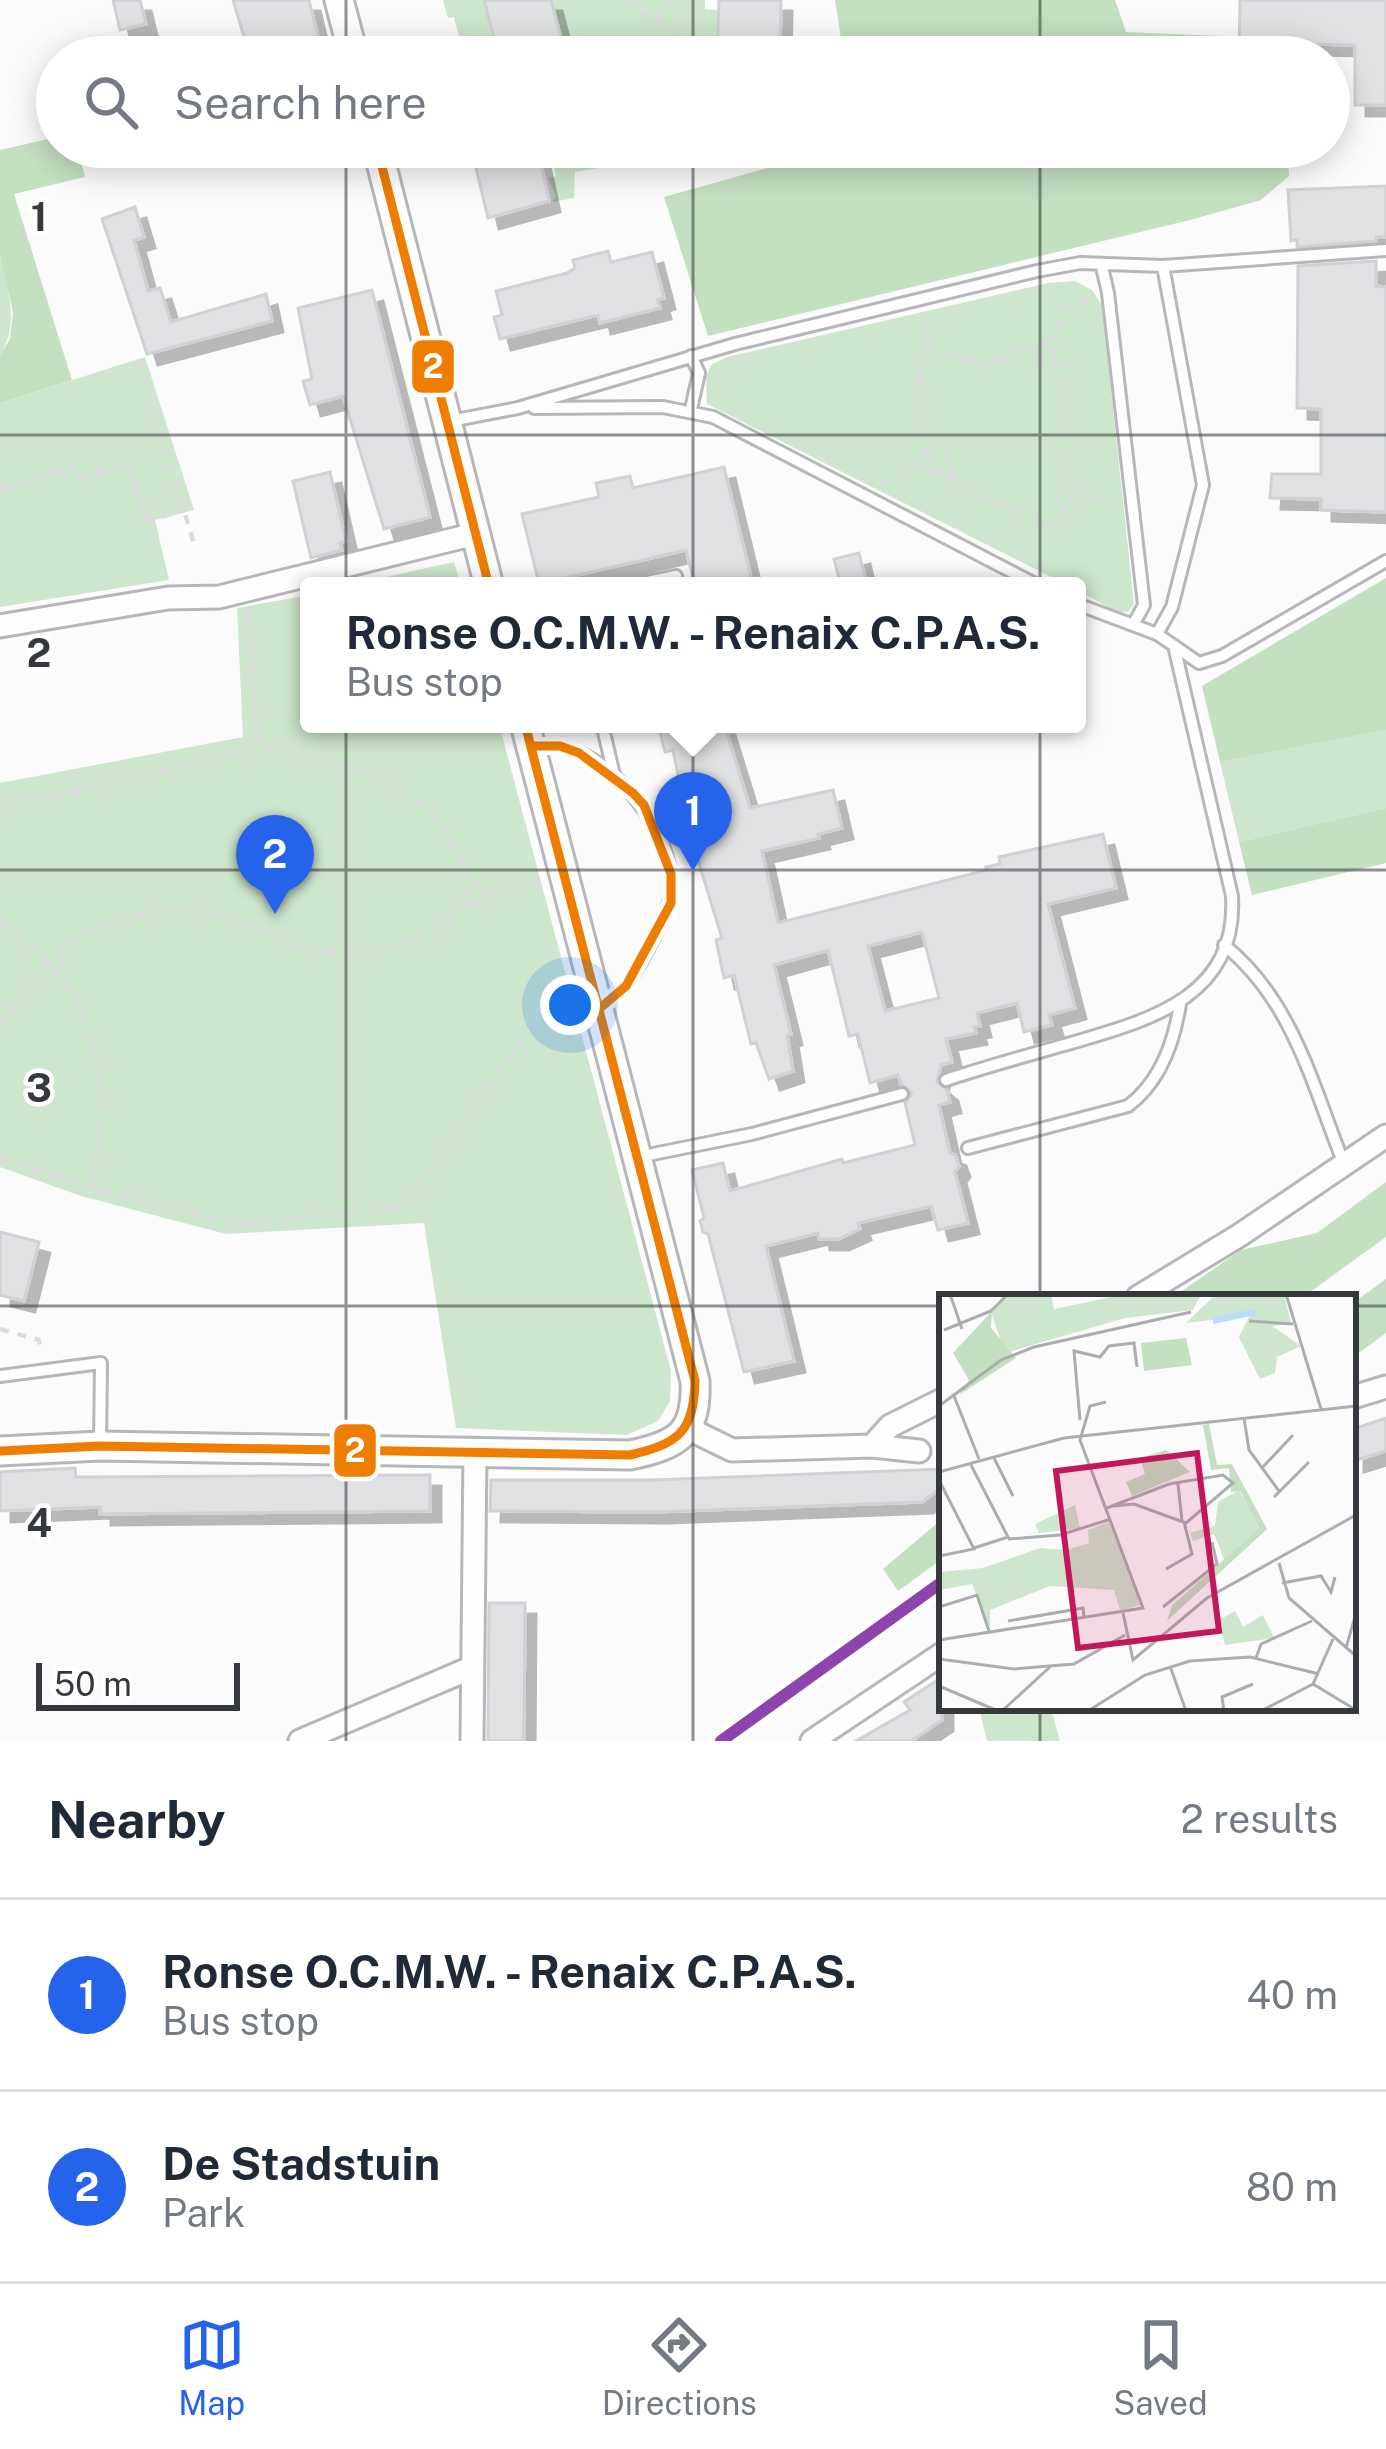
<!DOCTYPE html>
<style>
:root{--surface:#fff;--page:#f6f6f7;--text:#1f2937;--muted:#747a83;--line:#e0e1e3;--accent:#2563eb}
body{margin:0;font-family:"Public Sans",sans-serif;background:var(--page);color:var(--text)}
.scale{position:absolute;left:36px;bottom:30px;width:204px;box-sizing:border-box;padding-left:12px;border:6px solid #35383c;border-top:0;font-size:33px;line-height:42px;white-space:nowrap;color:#35383c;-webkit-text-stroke:9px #fff;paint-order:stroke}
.you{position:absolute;left:570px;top:1005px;width:42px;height:42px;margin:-30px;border:9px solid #fff;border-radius:50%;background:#1a73e8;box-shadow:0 0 0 18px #1a73e833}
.badge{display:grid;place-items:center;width:78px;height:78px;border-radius:50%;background:var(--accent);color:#fff;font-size:39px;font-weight:700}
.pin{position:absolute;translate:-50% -99px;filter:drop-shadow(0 3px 6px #0008)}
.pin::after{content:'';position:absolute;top:63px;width:42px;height:36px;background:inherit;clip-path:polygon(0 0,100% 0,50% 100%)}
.popup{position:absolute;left:300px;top:577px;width:786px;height:156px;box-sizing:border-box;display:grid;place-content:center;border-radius:12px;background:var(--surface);filter:drop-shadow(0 3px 9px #0005);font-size:39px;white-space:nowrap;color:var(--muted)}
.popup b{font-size:45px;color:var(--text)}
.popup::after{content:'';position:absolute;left:50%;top:100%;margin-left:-24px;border:24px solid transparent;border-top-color:var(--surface)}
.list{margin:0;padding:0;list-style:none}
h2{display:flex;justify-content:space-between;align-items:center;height:156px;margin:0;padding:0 48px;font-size:51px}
h2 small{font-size:39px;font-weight:400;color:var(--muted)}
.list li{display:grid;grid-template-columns:78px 1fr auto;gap:36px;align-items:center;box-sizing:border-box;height:192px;padding:0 48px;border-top:3px solid var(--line)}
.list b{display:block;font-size:45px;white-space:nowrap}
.list p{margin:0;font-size:39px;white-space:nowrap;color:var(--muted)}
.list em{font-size:39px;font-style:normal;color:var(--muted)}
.icon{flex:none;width:66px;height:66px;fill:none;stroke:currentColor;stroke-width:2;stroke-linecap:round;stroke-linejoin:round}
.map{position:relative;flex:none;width:1386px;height:1741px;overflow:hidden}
.search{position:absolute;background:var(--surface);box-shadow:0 6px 30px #0003;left:36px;right:36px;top:36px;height:132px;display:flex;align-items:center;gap:30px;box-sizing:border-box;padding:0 42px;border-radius:66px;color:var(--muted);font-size:45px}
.sheet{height:540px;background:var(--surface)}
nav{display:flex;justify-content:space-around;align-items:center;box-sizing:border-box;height:168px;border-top:3px solid var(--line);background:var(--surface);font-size:33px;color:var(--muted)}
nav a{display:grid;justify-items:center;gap:6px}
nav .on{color:var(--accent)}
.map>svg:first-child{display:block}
.green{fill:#cee6cd}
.forest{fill:#c3e0c1}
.building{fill:#e0e1e3;stroke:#d0d1d4;stroke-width:3;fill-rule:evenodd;filter:url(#shadow)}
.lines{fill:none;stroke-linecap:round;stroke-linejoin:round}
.service-casing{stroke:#b6b7b9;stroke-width:16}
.minor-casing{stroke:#b6b7b9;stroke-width:27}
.tertiary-casing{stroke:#b6b7b9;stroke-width:33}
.path{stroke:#dadbdc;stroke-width:4.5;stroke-dasharray:9 9;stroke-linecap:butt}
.service{stroke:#fefeff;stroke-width:10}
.minor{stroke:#fefeff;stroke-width:21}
.tertiary{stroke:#fefeff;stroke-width:27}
.bus-1-casing{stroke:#fff;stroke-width:18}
.bus-1{stroke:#ef7d00;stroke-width:9}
.rail-1-casing{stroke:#fff;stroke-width:21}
.rail-1{stroke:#8e44ad;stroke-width:12}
.grid{fill:none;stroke:#35383c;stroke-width:3;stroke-opacity:0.55}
.inset-river{fill:none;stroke:#bbdcfa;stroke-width:6}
.inset-road{fill:none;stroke:#acadaf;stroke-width:3}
.view{fill:#c2185b;fill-opacity:0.15;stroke:#c2185b;stroke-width:6}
.inset-edge{fill:none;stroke:#35383c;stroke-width:6}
.grid-label{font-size:39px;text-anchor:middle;font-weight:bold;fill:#35383c;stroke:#fff;stroke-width:9;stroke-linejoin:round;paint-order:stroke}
.line-badge{stroke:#fff;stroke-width:4.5}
.badge-label{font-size:33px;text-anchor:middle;font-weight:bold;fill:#fff}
</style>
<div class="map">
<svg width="1386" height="1741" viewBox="0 0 1386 1741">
<defs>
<filter id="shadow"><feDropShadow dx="11" dy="11" stdDeviation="0" flood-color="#0004"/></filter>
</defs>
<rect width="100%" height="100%" fill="#fbfbfc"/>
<path class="green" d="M443,0H484L497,52L464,57L454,17L448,18Z
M551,0H705V9L718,10L717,57H566Z
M549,147H600L599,168L575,172L574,198L552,202L556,196L548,178L556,176Z
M0,256C8,291 20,323 0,355Z
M1075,281L1092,290L1102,305L1134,604L1128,612L1115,611L1077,590V586H1069L707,404L706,377L711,365L727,357L1048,283Z
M145,357L194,510L155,520L169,580L0,607V403Z
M454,562L461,586H345Z
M309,595V724H499L671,1371L670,1401L658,1421L627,1435L456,1428L424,1223L226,1234L81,1196L0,1167V783L243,737L237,608Z
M1386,730V808L1239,842L1220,762Z
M979,1708H1051L1060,1741H987Z"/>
<path class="forest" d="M835,0H1115L1126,32L1220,36L1222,57H844Z
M57,137V147H77L85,177L14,194L72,380L0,403V355L10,339L13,312L0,256V150Z
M842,147H1287L1289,176L1261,200L1190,220L708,336L664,197Z
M1386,578V730L1220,762L1202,686Z
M1386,808V863L1252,895L1239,842Z
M1386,1182V1237L1303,1297H1173L1241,1250L1317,1233Z
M1386,1279V1333L1353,1357V1303Z
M942,1519V1559L898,1591L883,1569Z"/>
<path class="building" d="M113,0H140L146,24L120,30Z
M233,0H309L323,57H198L197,49L244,37Z
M484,0H551L566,57H499Z
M719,0H781L780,57H717Z
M1240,0H1386V105H1355V45L1302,44V57H1239Z
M471,147H537L549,201L488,218Z
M1386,186V237H1376V241L1297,247V240L1291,241L1288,190Z
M135,207L144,237L134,240L148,291L160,288L171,322L266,294L272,321L147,354L102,219Z
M608,251L611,262L652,252L664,298L658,300L660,308L600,323L598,315L500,339L494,317L502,315L496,291L567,273L575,268L573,260Z
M1376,261V286L1386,287V512L1321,510V499L1270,498L1272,474H1321V409L1297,408L1298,266Z
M372,290L430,517L384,529L343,396L310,405L303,381L312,379L298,308Z
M724,467L753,586H695L686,550L539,584L522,514L599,497L596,483L630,476L633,488Z
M330,472L346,541L340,543L342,550L311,558L293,481Z
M859,553L866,582L841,586L834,559Z
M658,724H724L750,808L833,790L842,828L818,834L819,838L762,851L778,923L987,870L986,867L1000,864L999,857L1103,834L1116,888L1048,904L1075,1008L1049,1015L1052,1025L1024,1032L1017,1003L977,1013L980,1026L974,1027L976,1033L946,1039L952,1062L941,1065L937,1082L947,1090L950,1102L939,1105L950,1153L955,1155L959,1166L955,1172L968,1223L938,1230L931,1206L858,1223L860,1229L838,1239H819L818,1233L766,1246L794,1361L744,1372L708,1234L703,1232L700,1221L704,1218L692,1170L723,1163L730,1191L842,1159L843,1163L915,1145L905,1103L912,1093L901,1084L898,1075L870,1083L858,1034L849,1036L828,950L774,965L791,1034L787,1035L793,1071L769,1079L756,1043L751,1044L734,975L724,978L716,940L722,938L691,838L673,750L665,752ZM922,932L939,998L885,1011L868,946Z
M0,1232L39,1242L24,1301L0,1295Z
M1386,1418V1451L1353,1461V1429Z
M75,1468L76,1477L430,1475V1511L100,1514V1507L0,1511V1472Z
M942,1469V1487L922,1502L656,1512L490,1511L491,1480H652Z
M489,1603H525L524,1741H488Z
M942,1677V1720L911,1741H856L910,1710L904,1702Z"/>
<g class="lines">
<defs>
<path id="service" d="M1102,267L1108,293L1144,605L1133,625
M691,356L699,373L691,409
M534,408L663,407L713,417L1039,586
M450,421L518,408L735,344L1037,271L1080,263L1163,266L1386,250
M628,586L676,576
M1077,604L1157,634L1199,663L1222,656L1386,561
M1157,634L1172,607L1203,485L1163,266
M602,724L615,779
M534,746C543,746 554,745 563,747C616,759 672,833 672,888C672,907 637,974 623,988C617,995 608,1001 601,1006
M1224,945C1293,1000 1313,1087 1344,1164
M946,1080C988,1066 1029,1055 1071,1043C1150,1020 1238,997 1232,896L1175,650
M968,1148L1128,1106C1160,1082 1174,1043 1180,1004
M638,1157L752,1134L902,1094
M0,1376L101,1363L100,1444"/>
<path id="minor" d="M0,626L168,598L219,597L475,534
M1138,1297L1240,1235L1386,1136
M1353,1397L1386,1387
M687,1428L732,1450L872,1446L919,1451
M872,1446L890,1426L942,1400
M300,1741L471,1668
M472,1741L475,1453
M812,1741L942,1654"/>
<path id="tertiary" d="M339,0L354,57
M377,147L489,586
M0,1451L100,1446L630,1455C679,1445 697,1433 695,1381L525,724"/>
</defs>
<use href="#service" class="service-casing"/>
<use href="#minor" class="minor-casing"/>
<use href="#tertiary" class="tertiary-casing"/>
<path class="path" d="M629,0V5L717,56
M657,21L669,0
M1050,344L1068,306L1091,300
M928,345L981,365L989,366L1025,345L1036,352
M139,360L194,544
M927,458L946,455L952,477
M917,465L952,477L962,488L976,495L1052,525L1079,489L1061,473L1068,367L1056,359L1055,347L1044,344L1039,347L1036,358L1046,365L1056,359
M881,484L926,458L920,365L928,345L922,315
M1079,489L1112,505
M0,490L74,467L79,479L128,463L150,520L185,510
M248,611L259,749
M0,800L62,795L238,752L289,751L374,774L432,811L458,854L470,884L464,897L468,903L480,905L487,896L540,881
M470,884L478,883L486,895
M0,922C96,984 116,1081 90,1188
M0,1025C49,940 130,891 230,918C259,926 285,945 316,950C370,958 430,941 468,903
M0,1158L90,1188L239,1224L401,1207L565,982
M0,1329L39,1340L41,1353"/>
<use href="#service" class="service"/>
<use href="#minor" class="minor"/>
<use href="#tertiary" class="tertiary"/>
<defs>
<path id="bus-1" d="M377,147L489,586
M531,746H560L579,753L633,793L644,805L671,874V903L626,986L599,1009
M0,1451L100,1446L630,1455C678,1444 694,1432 695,1381L525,724"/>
</defs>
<use href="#bus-1" class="bus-1-casing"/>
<use href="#bus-1" class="bus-1"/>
<defs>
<path id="rail-1" d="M721,1741L942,1582"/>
</defs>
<use href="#rail-1" class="rail-1-casing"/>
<use href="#rail-1" class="rail-1"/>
</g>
<path class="grid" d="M346,0V57M693,0V57M1040,0V57M346,147V1741M693,147V1741M1040,147V1297M0,435H1386M0,870H1386M0,1306H942M1353,1306H1386M1040,1708V1741"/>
<g transform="translate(939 1294)">
<rect width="417" height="417" fill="#fbfbfc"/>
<path d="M73,0H112L115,15L187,0H262L254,16L186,24L66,59L52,18L41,22ZM277,0H345L352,30L333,32L362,52L338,63L336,79L321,85L300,43L311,21L247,29ZM300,196L322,234L286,267L275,240L254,247L251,239L276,231L279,208ZM136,211L141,234L100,239L96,230ZM170,228L203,311L181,316L175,296L111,292L51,316V335L33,290L0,296V278L44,274L101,254L127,256L150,249L149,236ZM296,317L304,333L324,321L335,344L286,351L280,326Z" fill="#cee6cd"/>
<path d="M53,17L52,34L77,64L20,101L30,86L14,59ZM247,44L253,71L205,77L202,49ZM270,130L278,171L293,170L328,235L228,327L233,311L321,234L301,197L292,198L290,174L272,176L264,131ZM227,156L251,178L193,202L187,188L206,180L201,164Z" fill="#c3e0c1"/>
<path class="inset-river" d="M274,27L316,18"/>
<path class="inset-road" d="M11,0L23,35M347,0L382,115M310,27L354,30M5,36L52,17L69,0M15,102L40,165M0,112L62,66L95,53L252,18M305,124L310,156L340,197M141,126L135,57L161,63L170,52L195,49L198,73M55,164L74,202M32,171L69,243L35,254M322,175L354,141M0,178L125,144L417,112M0,186L35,255L0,262M239,190L243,227M335,203L370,168M168,214L230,190L284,181L294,189L247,229L195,210L175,212M69,245L121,241L172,225M340,269L350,304L417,362M227,275L253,260L245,228M343,289L382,282L392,298L396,283M0,313L38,301L50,337M224,313L278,270L273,248M184,319L194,366L268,304L417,221M69,327L144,314L145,323M0,346L204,314L141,146L151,112L167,108M407,354L417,319M317,364L322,350L373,327M0,365L75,375L135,370L186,341M231,372L247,417M374,390L417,416M0,392L59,417M63,417L112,372M149,417L206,381L251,367L311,363L380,380M285,417L283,403L314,390M322,417L374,390L394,345"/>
<path class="view" d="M258,159L280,337L139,354L117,177Z"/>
<rect width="417" height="417" class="inset-edge"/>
</g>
<g class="grid-label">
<text x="39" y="231">1</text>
<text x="39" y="667">2</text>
<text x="39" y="1102">3</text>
<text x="39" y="1537">4</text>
</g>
<g class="line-badge">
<rect x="410" y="338" width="46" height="57" rx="12" fill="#ef7d00"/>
<rect x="332" y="1422" width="46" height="57" rx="12" fill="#ef7d00"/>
</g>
<g class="badge-label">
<text x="433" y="378">2</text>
<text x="355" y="1462">2</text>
</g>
</svg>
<div class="scale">50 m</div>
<div class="you"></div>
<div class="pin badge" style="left:693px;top:871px">1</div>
<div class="popup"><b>Ronse O.C.M.W. - Renaix C.P.A.S.</b>Bus stop</div>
<div class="pin badge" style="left:275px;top:914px">2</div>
<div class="search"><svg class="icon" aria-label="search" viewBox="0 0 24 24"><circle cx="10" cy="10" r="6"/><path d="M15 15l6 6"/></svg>Search here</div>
</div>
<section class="sheet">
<h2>Nearby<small>2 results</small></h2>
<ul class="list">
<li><span class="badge">1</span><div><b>Ronse O.C.M.W. - Renaix C.P.A.S.</b><p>Bus stop</p></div><em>40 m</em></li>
<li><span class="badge">2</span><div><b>De Stadstuin</b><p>Park</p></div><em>80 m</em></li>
</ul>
</section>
<nav>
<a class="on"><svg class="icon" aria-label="map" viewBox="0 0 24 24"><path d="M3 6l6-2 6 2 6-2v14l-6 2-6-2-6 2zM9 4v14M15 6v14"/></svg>Map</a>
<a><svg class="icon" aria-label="directions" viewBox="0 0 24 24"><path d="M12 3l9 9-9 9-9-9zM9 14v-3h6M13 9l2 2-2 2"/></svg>Directions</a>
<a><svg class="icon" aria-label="saved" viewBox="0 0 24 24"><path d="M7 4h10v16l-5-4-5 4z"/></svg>Saved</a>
</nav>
